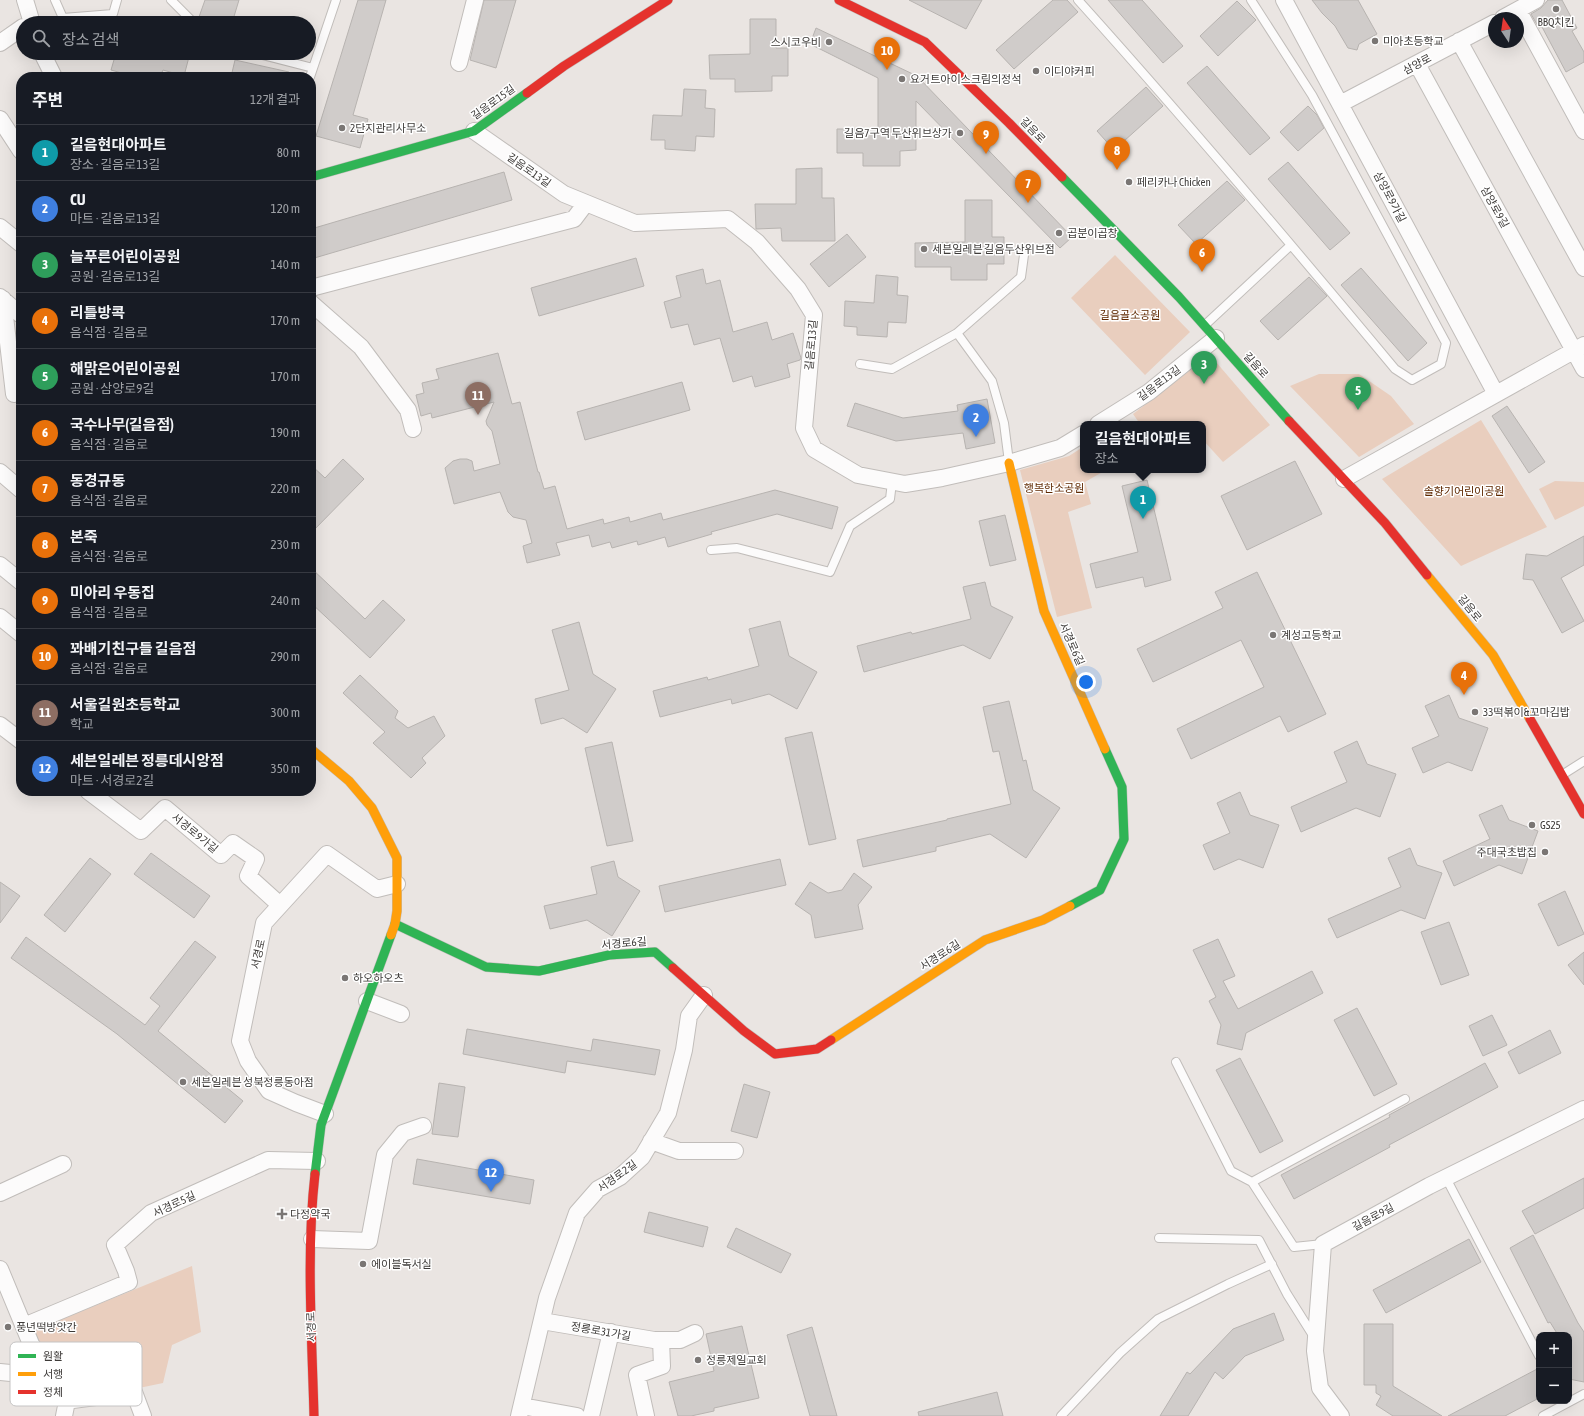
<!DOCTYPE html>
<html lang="ko">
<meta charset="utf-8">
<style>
:root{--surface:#171b24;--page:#242831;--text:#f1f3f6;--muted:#9ea1a6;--line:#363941;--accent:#2563eb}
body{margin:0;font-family:"Asap Condensed","Noto Sans KR",sans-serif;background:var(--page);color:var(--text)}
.controls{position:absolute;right:12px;bottom:12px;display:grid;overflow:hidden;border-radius:8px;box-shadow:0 4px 16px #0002}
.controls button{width:36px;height:36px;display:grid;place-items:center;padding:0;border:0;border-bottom:1px solid var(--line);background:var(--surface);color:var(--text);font:20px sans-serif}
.compass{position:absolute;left:1488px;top:12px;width:36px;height:36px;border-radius:50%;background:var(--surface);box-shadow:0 4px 16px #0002;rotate:347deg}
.you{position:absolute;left:1086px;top:682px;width:14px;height:14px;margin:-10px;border:3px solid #fff;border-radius:50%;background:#1a73e8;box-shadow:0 0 0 6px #1a73e833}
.badge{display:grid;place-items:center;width:26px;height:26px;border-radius:50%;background:var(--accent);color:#fff;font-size:13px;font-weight:700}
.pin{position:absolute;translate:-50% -33px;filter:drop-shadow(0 1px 2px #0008)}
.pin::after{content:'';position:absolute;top:21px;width:14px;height:12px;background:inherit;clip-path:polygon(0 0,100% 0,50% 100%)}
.popup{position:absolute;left:1080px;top:421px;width:126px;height:52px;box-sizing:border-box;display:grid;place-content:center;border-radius:8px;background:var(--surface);filter:drop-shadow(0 1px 3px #0005);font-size:13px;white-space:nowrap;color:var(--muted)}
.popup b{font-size:15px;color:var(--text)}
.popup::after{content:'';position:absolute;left:50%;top:100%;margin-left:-8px;border:8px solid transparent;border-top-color:var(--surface)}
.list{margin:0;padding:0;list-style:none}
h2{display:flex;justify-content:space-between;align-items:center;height:52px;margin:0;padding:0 16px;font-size:17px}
h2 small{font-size:13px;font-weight:400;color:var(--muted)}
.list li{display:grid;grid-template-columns:26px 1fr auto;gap:12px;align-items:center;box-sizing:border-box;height:56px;padding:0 16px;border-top:1px solid var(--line)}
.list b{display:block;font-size:15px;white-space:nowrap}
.list p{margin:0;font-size:13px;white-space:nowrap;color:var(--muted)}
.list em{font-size:13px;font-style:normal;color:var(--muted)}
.icon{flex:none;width:22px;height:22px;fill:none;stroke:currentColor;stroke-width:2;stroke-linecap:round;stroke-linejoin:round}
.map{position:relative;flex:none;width:1584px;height:1416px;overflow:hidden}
.search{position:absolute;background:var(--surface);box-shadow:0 4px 16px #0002;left:16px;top:16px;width:300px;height:44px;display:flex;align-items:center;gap:10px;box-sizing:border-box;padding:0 14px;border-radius:22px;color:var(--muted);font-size:15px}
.panel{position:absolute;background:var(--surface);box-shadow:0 4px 16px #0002;left:16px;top:72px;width:300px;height:724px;border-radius:16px}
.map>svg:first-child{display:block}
.green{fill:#e9cebe}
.building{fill:#d0ccca;stroke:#b7b3b0}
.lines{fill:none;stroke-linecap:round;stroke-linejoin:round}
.lane-casing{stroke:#c1bdba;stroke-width:10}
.street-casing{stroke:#c1bdba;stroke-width:18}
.fast-casing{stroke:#c1bdba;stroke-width:10}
.slow-casing{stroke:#c1bdba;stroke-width:10}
.jam-casing{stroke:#c1bdba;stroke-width:10}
.lane{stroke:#fcfbfb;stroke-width:8}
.street{stroke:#fcfbfb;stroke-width:16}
.fast{stroke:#30b455;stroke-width:9}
.slow{stroke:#ff9f0a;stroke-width:9}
.jam{stroke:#e5322d;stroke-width:9}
.poi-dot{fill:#7a7674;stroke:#fff;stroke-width:1.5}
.labels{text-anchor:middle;stroke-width:3;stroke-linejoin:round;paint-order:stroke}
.poi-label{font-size:11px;fill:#3e3b39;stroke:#fff;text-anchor:start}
.street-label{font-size:11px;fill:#3e3b39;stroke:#fff}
.park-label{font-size:11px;fill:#5f2800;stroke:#fff}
.key{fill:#fff;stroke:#c5c4c4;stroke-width:1}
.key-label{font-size:11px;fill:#3e3b39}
</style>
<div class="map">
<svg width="1584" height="1416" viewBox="0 0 1584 1416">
<rect width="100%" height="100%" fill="#eae5e2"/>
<path class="green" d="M1115,255L1190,332L1145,375L1071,298Z
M1210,355L1270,425L1223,462L1203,440V424H1140L1133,414Z
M1319,374H1359L1391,396L1414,424L1359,457L1290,386Z
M1481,420L1547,527L1461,566L1382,479Z
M1083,447V470H1106L1085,482L1091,504L1068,512L1092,608L1057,617L1020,470L1069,456Z
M1555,481L1584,482V506L1555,520L1539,489Z
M192,1266L201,1332L172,1345L163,1383L139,1388L69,1395L37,1342L33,1331Z"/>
<path class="building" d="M205,0H239L232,23H219L199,17Z
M358,0H386L353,115L368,119L360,148L316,136Z
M484,0H516L496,68L470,60Z
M909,0H982L966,29Z
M1053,0H1067L1078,12L1014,69L996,50Z
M1108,0H1142L1183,46L1163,63Z
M1312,0H1358L1377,34L1359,44L1357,50L1348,48L1335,26L1322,13Z
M1548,0H1562L1577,28L1572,31L1584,52V62L1566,72L1542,27L1539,28L1531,14L1541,8Z
M1237,1L1256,20L1218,56L1200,36Z
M750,19H776V48H788V76H772V91L735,92V79H710L709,55L750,54Z
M816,28L917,76L1072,237L1060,248L916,101V150L900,151V166H863V153H837V129H878V78L810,44Z
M116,53H190L184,76L163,70L160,77H136L111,70Z
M235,60L289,72L288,77H231Z
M1207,66L1270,138L1250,155L1187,83Z
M1146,87L1163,106L1114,150L1097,131Z
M684,89L706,90L705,108L715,109L714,137L696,136L695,151L665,149V140H651L653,115L682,116Z
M1308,106L1317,115L1324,128L1298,151L1280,132Z
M1288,162L1350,233L1330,250L1268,179Z
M822,168V198H834L835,241H782L781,228L756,229L755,204H796V169Z
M504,172L512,200L311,259V229Z
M1227,181L1245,200L1196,244L1178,225Z
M965,200H992V237H1004V264H987V280H951V267H915V243L965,242Z
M847,234L866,257L829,287L810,264Z
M636,258L644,286L539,316L531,288Z
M1361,268L1427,343L1408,361L1341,285Z
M703,269L706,284L720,280L733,332L767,322L772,340L793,333L801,358L800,360L787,364L790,377L755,387L752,376L733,382L720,338L694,345L688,324L671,328L664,302L681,297L676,276Z
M876,275L898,277L897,295L908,296L906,323L888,322L887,337L857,335V327L844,326L845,301L874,303Z
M1309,277L1327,296L1278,340L1260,321Z
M498,353L512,404L520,402L538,472H539L544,489L555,486L567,529L603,519L604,524L629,517L630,522L661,513L663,520L775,490L838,507L832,529L777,514L711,532L712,534L668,547L665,537L638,545L637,541L612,548L610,542L592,547L589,535L556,543L560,555L527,563L523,546L532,543L526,520L513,517L508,512L500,492L454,504L445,468L453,461L460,459H467L472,461L474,471L500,464L492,431L487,425L486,421L494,402L432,418L431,413L421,416L416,395L424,393L422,383L439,379L436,369Z
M682,382L690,410L585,440L577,412Z
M987,399L995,443L966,449L963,433L896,441L847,426L855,403L903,418L958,411L957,405Z
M1507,406L1545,462L1529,473L1492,416Z
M343,459L364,479L311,533V465L325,478Z
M1295,461L1322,514L1247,550L1221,496Z
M1147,480L1171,580L1145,587L1143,577L1096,588L1090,564L1138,552L1122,486Z
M1005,515L1016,560L990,566L979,521Z
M1584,536V565L1561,578L1584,621L1562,633L1533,580L1523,579L1526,554L1547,556Z
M311,568L365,619L383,600L405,620L370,658L311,603Z
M1257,572L1326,714L1288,732L1280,716L1191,759L1177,729L1264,687L1241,640L1153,682L1137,649L1223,608L1215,592Z
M985,582L991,606L1013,617L990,659L963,645L864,672L857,646L911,632L912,634L971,619L963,587Z
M780,621L789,656L817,672L797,709L769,694L732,704L731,699L660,717L653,691L707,677L708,680L759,666L749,629Z
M579,622L593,674L616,689L587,733L563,718L541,724L535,699L569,690L552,630Z
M360,675L398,711L395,718L408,728L434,716L445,736L422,758L426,763L411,778L373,743L385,732L343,693Z
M1449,695L1459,718L1488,728L1472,771L1448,762L1423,773L1412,748L1439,736L1425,706Z
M1009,701L1023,761L1026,760L1033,790L1060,808L1026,858L990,834L936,847V851L863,867L857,840L947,820V819L1011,804L999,751L993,752L983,707Z
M812,732L836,839L809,845L785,738Z
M1357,741L1367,764L1396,774L1380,817L1356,808L1301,832L1291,807L1347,782L1334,752Z
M612,742L633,841L607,846L585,748Z
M1240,792L1250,815L1279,825L1263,868L1239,859L1214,870L1203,845L1230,833L1217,803Z
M1502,805L1509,820L1538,831L1522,874L1499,865L1454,886L1443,861L1490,839L1479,815Z
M1410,848L1417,865L1442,873L1425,919L1401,910L1337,938L1328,919L1401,887L1388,858Z
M151,853L210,896L194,918L134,874Z
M90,858L111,874L65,932L44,915Z
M780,859L786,885L665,912L659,886Z
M614,861L618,877L640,891L612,936L587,920L550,929L544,906L597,894L591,867Z
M854,873L872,887L858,905L863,929L815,938L811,915L795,904L810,882L828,893L842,890Z
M0,882L20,896L0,923Z
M1565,891L1584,934L1558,946L1538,904Z
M1449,922L1469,975L1441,985L1421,932Z
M26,937L145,1025L160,1006L150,998L195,941L216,957L158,1031L243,1101L225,1123L117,1034L11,958Z
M1218,939L1235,976L1223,981L1238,1009L1312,971L1323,993L1246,1033L1242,1050L1217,1044L1221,1025L1209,1001L1216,997L1193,950Z
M1584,952V985L1568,965Z
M1357,1008L1397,1084L1374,1096L1334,1020Z
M1492,1015L1507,1045L1483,1056L1469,1026Z
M467,1029L591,1051L593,1039L660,1050L655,1075L567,1061L565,1073L463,1054Z
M1550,1030L1561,1053L1519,1074L1508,1052Z
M1240,1058L1283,1141L1260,1153L1216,1070Z
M1485,1063L1498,1087L1389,1145L1390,1147L1294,1199L1281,1175L1390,1117L1389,1115Z
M439,1083L465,1087L458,1137L432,1134Z
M744,1084L770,1092L757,1138L731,1131Z
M417,1159L534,1180L530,1204L413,1184Z
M1584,1178V1208L1535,1234L1522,1211Z
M649,1212L708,1227L703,1247L644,1232Z
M736,1228L791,1254L781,1273L727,1247Z
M1533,1235L1578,1323L1584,1332V1382L1569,1379V1368L1571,1359L1569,1355V1335H1558L1550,1322L1548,1323L1510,1248Z
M1469,1239L1481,1262L1386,1313L1373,1290Z
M1274,1313L1284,1340L1245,1356L1223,1379L1215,1372L1188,1416H1160L1187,1372L1190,1374L1233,1329Z
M1364,1324H1393V1386L1442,1416H1393L1376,1405L1381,1396L1376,1393V1385H1364Z
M742,1326L759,1398L714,1408V1411L691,1416H678L669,1382L714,1371L706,1334Z
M812,1327L837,1416H810L787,1335Z
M1539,1368V1398L1505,1416H1448Z
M997,1392L1003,1416H919L918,1412Z"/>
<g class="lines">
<defs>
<path id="lane" d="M55,0L63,18L113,14L117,0
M171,0L194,23
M1078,0C1187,121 1291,244 1395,369L1412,380L1441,364L1446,343L1312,95L1251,0
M255,53L313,68
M310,77L336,0
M1205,325L1291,245
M957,333L992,381L1004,423L1009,462
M860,364L892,369L957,333L1021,277L1024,255
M711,550L737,548L830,572L850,526L890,499L892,482
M1562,775L1584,761
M1176,1062L1231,1171L1252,1182L1294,1247L1323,1244
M1446,1178L1539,1356
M1252,1182L1405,1099
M1159,1238L1259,1240L1287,1294L1314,1337
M1061,1416L1120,1353L1158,1319L1228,1284L1272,1264
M1543,1416L1584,1394"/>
<path id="street" d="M25,0L32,23
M1284,0L1496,394
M1518,10L1584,131
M1503,18L1536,0
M1459,41L1584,268
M0,43L23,27
M42,53L54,77
M459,63L475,0
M1417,64L1584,369
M1340,104L1494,23
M0,119L21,151
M474,131L564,194L635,223L728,219L757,242L798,289L814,315L804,428L814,449L858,475L905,484L942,478L1009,463L1060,448L1083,434
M0,227L21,244
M311,288L574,219L586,203
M0,297L21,315
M3,299L14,394
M311,303L361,347L408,410L413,429
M1098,424L1149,392L1216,338
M0,472L21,490
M1344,479L1584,345
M0,565L21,582
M0,617L21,634
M0,725L21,741
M88,791L141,831L165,808L221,855L233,843L256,859L248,876L280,905
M367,1001L401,1014
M325,1114L296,1103L269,1091L248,1061L240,1041L264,923L327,854L377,889L397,884
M651,1141L679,1151H735
M0,1193L63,1164
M312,1239L369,1241L385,1155L403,1133L423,1126
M0,1269L31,1344L62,1389L66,1406L64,1416
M542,1321L654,1340H680L695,1333
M24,1326L129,1282L126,1271L115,1245L151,1213L268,1160L317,1161
M0,1372L41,1376L52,1374
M65,1401L134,1392L143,1416
M522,1406L577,1416
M519,1416L547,1298L577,1213L598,1189L620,1177L642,1157L668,1113L684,1050L689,1016L704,995
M591,1416L611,1332
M646,1416L637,1375L662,1366L661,1340
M1341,1416L1320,1388L1315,1351L1323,1244L1429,1186L1584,1109"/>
<path id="fast" d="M311,177L474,131L527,93
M1062,177L1179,297L1289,421
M1070,906L1100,890L1124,839L1122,787L1105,749
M395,924L486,967L539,971L609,955L655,952L673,968
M315,1174L321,1125L391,935"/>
<path id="slow" d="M1009,463L1044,611L1105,749
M1427,575L1493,655L1530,719
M311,749L349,781L372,808L397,858V911L395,924L391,935
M831,1040L985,940L1043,920L1070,906"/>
<path id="jam" d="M839,0L925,42L1009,123L1062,177
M527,93L564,66L668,0
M1289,421L1385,523L1427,575
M1530,719L1584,814
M673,968L744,1031L775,1054L817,1049L831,1040
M314,1416C312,1337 306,1253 315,1174"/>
</defs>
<use href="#lane" class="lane-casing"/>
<use href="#street" class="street-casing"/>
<use href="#fast" class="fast-casing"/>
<use href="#slow" class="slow-casing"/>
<use href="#jam" class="jam-casing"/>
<use href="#lane" class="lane"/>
<use href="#street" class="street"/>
<use href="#fast" class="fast"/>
<use href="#slow" class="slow"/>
<use href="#jam" class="jam"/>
</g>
<g class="poi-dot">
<circle cx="1556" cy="9" r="4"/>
<circle cx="1375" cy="41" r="4"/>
<circle cx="829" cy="42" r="4"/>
<circle cx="1036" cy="71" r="4"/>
<circle cx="902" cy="79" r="4"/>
<circle cx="342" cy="128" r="4"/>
<circle cx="960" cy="133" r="4"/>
<circle cx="1129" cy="182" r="4"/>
<circle cx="1059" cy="233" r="4"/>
<circle cx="924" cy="249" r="4"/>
<circle cx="1273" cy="635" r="4"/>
<circle cx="1475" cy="712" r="4"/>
<circle cx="1532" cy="825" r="4"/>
<circle cx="1545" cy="852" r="4"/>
<circle cx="345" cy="978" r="4"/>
<circle cx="183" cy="1082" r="4"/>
<path d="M280 1208h4v4h4v4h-4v4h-4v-4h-4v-4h4z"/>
<circle cx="363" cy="1264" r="4"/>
<circle cx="8" cy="1327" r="4"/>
<circle cx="698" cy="1360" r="4"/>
</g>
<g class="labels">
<g class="poi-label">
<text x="1556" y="26" text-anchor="middle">BBQ치킨</text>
<text x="1383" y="45">미아초등학교</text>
<text x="821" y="46" text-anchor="end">스시코우비</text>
<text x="1044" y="75">이디야커피</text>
<text x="910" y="83">요거트아이스크림의정석</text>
<text x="350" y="132">2단지관리사무소</text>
<text x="952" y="137" text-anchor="end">길음7구역 두산위브상가</text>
<text x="1137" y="186">페리카나 Chicken</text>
<text x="1067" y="237">곱분이곱창</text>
<text x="932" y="253">세븐일레븐 길음두산위브점</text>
<text x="1281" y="639">계성고등학교</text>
<text x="1483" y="716">33떡볶이&amp;꼬마김밥</text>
<text x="1540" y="829">GS25</text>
<text x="1537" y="856" text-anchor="end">주대국초밥집</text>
<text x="353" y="982">하오하오츠</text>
<text x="191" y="1086">세븐일레븐 성북정릉동아점</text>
<text x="290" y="1218">다정약국</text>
<text x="371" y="1268">에이블독서실</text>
<text x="16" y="1331">풍년떡방앗간</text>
<text x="706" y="1364">정릉제일교회</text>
</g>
<g class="street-label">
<text transform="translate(1417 64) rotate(-28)" y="4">삼양로</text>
<text transform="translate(493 102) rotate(-36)" y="4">길음로15길</text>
<text transform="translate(1033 130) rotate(46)" y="4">길음로</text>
<text transform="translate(529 170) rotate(35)" y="4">길음로13길</text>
<text transform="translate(1390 197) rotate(62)" y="4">삼양로9가길</text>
<text transform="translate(1495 207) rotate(61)" y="4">삼양로9길</text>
<text transform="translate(811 345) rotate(-85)" y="4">길음로13길</text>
<text transform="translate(1256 365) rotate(48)" y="4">길음로</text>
<text transform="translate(1159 383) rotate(-37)" y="4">길음로13길</text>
<text transform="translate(1470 608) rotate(51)" y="4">길음로</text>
<text transform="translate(1072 644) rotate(66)" y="4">서경로6길</text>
<text transform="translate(195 833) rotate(39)" y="4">서경로9가길</text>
<text transform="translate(624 943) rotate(-5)" y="4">서경로6길</text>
<text transform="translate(258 954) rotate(-78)" y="4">서경로</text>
<text transform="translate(940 955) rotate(-33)" y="4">서경로6길</text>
<text transform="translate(617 1176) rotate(-36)" y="4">서경로2길</text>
<text transform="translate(174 1204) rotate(-25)" y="4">서경로5길</text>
<text transform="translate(1373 1217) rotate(-28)" y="4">길음로9길</text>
<text transform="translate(311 1327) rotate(-92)" y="4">서경로</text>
<text transform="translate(601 1331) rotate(10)" y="4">정릉로31가길</text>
</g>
<g class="park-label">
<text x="1130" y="319">길음골소공원</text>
<text x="1054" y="492">행복한소공원</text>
<text x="1464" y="495">솔향기어린이공원</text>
</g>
</g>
<rect x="10" y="1342" width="132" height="64" rx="6" class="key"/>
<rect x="18" y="1354" width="18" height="4" fill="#30b455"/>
<rect x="18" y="1372" width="18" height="4" fill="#ff9f0a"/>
<rect x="18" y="1390" width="18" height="4" fill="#e5322d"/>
<g class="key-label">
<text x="43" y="1360">원활</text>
<text x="43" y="1378">서행</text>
<text x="43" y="1396">정체</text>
</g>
</svg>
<div class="controls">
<button>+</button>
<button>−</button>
</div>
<svg class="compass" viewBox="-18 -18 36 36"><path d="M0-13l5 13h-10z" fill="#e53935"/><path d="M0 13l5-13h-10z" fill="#9ea1a6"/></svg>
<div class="you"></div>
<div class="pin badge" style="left:1143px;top:519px;background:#0f9aa8">1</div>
<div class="popup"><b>길음현대아파트</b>장소</div>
<div class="pin badge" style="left:976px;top:437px;background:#3f7fe0">2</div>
<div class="pin badge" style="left:1204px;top:384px;background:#2e9e5b">3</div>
<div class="pin badge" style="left:1464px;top:695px;background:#e8710a">4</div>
<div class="pin badge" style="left:1358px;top:410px;background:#2e9e5b">5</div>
<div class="pin badge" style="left:1202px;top:272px;background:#e8710a">6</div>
<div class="pin badge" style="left:1028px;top:203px;background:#e8710a">7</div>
<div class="pin badge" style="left:1117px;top:170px;background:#e8710a">8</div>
<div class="pin badge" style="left:986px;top:154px;background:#e8710a">9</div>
<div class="pin badge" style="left:887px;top:70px;background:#e8710a">10</div>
<div class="pin badge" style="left:478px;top:415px;background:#8d6e63">11</div>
<div class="pin badge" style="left:491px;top:1192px;background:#3f7fe0">12</div>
<div class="search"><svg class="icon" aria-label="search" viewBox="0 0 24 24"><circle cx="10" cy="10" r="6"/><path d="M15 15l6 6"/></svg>장소 검색</div>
<section class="panel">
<h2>주변<small>12개 결과</small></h2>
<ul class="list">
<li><span class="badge" style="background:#0f9aa8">1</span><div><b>길음현대아파트</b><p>장소 · 길음로13길</p></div><em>80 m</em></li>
<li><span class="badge" style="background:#3f7fe0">2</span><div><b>CU</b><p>마트 · 길음로13길</p></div><em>120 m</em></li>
<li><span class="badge" style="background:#2e9e5b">3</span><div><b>늘푸른어린이공원</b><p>공원 · 길음로13길</p></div><em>140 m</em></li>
<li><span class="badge" style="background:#e8710a">4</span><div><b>리틀방콕</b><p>음식점 · 길음로</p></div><em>170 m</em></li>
<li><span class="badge" style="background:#2e9e5b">5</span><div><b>해맑은어린이공원</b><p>공원 · 삼양로9길</p></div><em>170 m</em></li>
<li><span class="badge" style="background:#e8710a">6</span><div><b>국수나무(길음점)</b><p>음식점 · 길음로</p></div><em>190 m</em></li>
<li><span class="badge" style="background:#e8710a">7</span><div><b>동경규동</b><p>음식점 · 길음로</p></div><em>220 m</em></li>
<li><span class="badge" style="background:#e8710a">8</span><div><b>본죽</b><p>음식점 · 길음로</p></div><em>230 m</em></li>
<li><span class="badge" style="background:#e8710a">9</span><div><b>미아리 우동집</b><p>음식점 · 길음로</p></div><em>240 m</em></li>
<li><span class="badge" style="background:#e8710a">10</span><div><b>꽈배기친구들 길음점</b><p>음식점 · 길음로</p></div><em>290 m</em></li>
<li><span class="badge" style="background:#8d6e63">11</span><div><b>서울길원초등학교</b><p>학교</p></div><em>300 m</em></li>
<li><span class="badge" style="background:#3f7fe0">12</span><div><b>세븐일레븐 정릉데시앙점</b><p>마트 · 서경로2길</p></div><em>350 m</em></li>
</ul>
</section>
</div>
